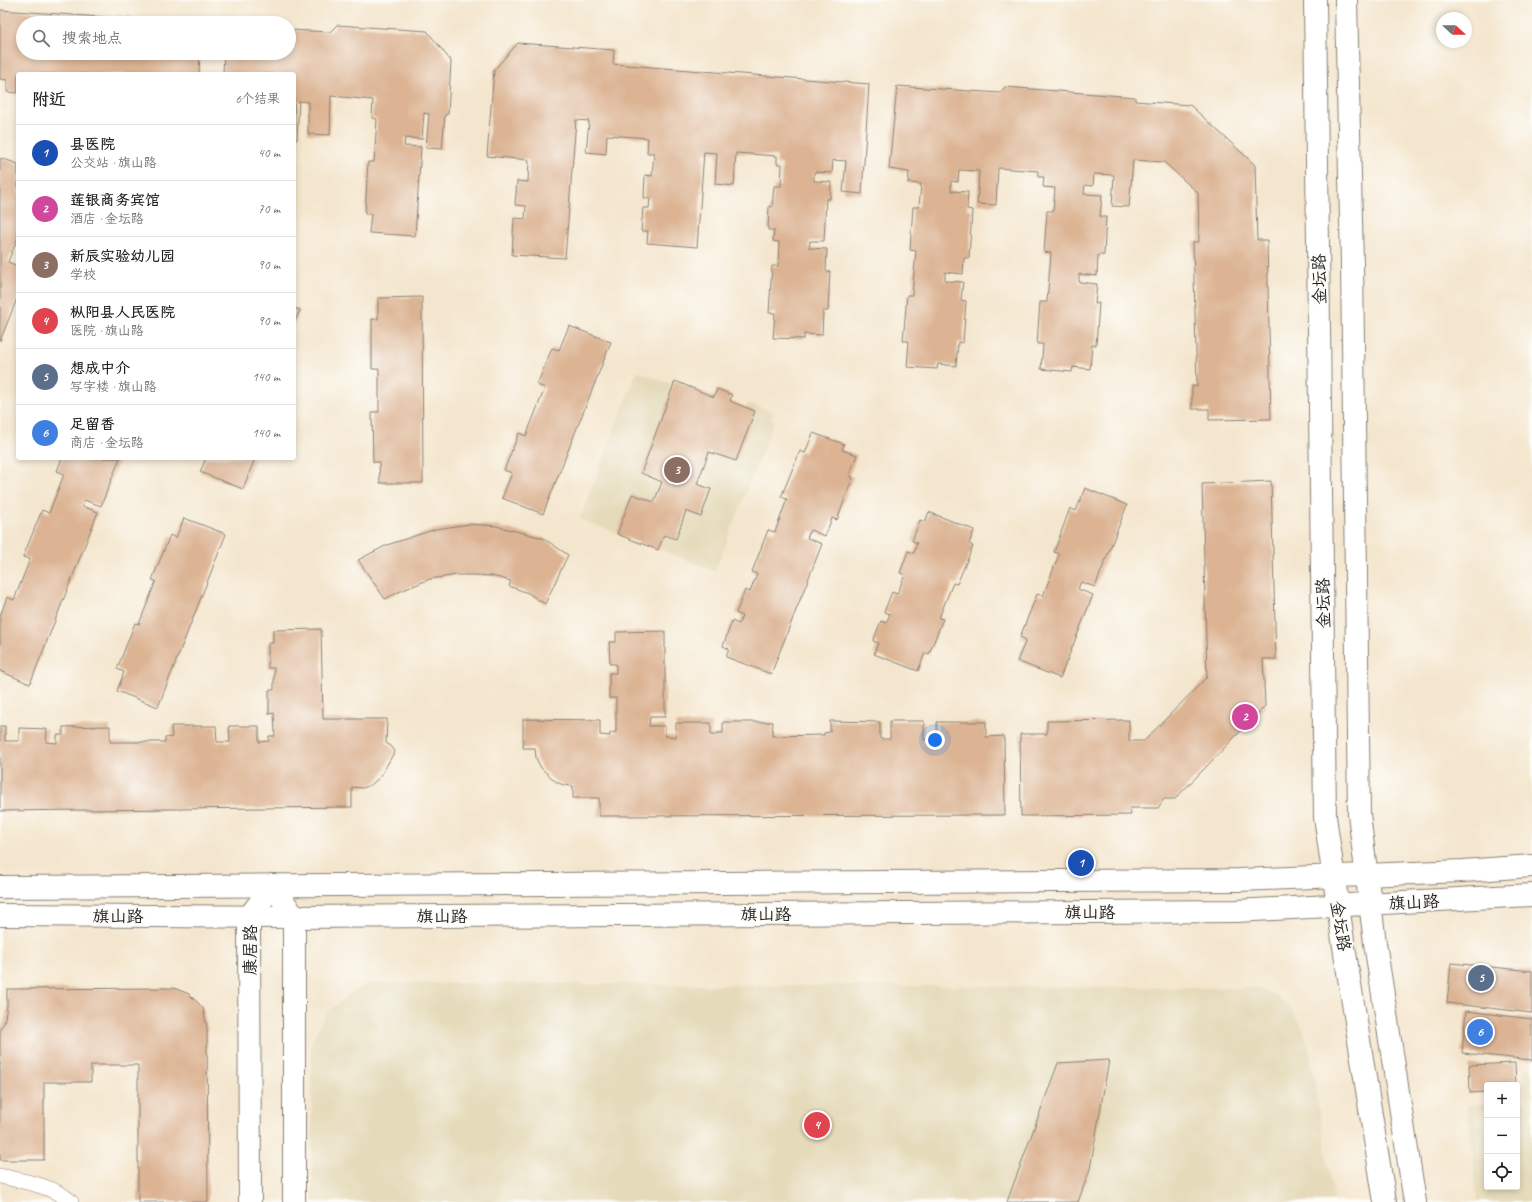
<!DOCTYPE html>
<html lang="zh">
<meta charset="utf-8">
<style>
:root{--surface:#fff;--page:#f6f6f6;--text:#202124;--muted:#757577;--line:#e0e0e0;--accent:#d93025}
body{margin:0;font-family:Caveat,"LXGW WenKai TC",sans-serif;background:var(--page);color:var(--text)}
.controls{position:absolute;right:12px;bottom:12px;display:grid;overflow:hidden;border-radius:4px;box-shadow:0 2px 6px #0003}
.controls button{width:36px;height:36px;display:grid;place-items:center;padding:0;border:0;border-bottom:1px solid var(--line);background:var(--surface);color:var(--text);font:20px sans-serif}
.compass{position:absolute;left:1436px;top:12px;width:36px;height:36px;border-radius:50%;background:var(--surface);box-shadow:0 2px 6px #0003;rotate:111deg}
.you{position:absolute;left:935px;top:740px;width:14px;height:14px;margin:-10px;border:3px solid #fff;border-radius:50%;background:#1a73e8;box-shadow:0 0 0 6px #1a73e833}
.badge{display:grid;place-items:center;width:26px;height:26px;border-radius:50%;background:var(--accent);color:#fff;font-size:13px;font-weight:700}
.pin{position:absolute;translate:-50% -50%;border:2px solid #fff;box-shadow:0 1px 4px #0006}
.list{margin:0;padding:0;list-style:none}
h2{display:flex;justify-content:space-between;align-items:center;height:52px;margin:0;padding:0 16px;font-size:17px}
h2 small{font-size:13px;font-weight:400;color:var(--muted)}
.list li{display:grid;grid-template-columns:26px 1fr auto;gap:12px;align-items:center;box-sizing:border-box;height:56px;padding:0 16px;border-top:1px solid var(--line)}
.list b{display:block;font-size:15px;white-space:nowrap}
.list p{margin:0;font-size:13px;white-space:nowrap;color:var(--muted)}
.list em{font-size:13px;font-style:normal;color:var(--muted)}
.icon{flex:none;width:22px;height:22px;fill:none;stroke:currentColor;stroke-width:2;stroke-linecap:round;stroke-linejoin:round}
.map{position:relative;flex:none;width:1532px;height:1202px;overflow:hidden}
.search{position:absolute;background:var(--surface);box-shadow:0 2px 6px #0003;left:16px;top:16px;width:280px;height:44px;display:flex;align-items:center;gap:10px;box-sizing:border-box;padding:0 14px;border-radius:22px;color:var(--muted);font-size:15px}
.panel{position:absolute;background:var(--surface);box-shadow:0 2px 6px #0003;left:16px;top:72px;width:280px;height:388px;border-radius:4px}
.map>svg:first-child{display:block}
.built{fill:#e5daba}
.building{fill:#dcb393}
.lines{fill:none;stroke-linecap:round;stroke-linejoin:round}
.service-casing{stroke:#888175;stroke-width:16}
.tertiary-casing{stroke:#888175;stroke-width:24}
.secondary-casing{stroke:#888175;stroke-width:24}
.service{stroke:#fff;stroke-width:15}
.tertiary{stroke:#fff;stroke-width:22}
.secondary{stroke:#fff;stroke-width:22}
.labels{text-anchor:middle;stroke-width:4;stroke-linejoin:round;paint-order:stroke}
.street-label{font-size:17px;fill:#1c1c1c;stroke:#fdfcf7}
</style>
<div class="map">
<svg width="1532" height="1202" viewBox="0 0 1532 1202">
<rect width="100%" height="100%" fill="#fdfcf7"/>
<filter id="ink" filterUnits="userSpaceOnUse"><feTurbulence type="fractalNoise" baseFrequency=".025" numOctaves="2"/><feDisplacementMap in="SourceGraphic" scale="8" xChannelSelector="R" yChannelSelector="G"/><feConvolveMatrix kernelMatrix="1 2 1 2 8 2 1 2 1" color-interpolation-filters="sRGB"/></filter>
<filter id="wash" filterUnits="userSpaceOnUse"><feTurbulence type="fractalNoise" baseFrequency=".012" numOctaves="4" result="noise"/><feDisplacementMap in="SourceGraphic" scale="16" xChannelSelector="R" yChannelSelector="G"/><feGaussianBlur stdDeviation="0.9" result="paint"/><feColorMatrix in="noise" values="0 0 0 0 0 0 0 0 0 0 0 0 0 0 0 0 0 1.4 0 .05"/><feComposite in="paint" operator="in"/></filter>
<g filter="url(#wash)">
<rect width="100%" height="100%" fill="#f4e6ce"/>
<path class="built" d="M637,371L674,385L675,381L714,397L717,389L732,395L730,401L746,408L748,403L773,412L771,419L774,421L715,571L580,519Z
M372,983L1256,988L1276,995L1292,1010L1303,1029L1309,1047L1334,1202H313L311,1042L326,1014L349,994Z
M1524,1069H1532V1202H1478L1467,1105L1487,1104V1187H1517V1103L1526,1102Z"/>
<g id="blocks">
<path class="building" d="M0,10L175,22V23H23V53H200L199,74H18V93L7,92V80L0,79Z
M337,25L427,31L451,61L448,114L445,115L442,149L426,148L429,114L424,113L422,139L405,138L404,146L421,147L415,236L369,233L371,214H365L368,162H374L377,119L372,118L373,100L331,96L330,135L308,134V102L299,101L297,140L294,139V74H223L224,53H289V30L330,32Z
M518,43L614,50L613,64L869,84L862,194L843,192L846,161L833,160L832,173L814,172V181L831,182L830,199H826L824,241H810L809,248L827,249L826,271H830L828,311H823L822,335L804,334V339L773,338L775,313H769L772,266H778L779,242L773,241L774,230H768L769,206L772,207L774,186H781L782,164H777V156L736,153L734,186L715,184L717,153L704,152L697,247L647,243L648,231H641L643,208H649L650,198H644L645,175L652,176L654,153H647L648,138L607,135L606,154L586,152L589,121L576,120L565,258L512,255L514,218L525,219L526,206L515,205L517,181L528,182L529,160L487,156L494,70Z
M897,86L1000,93L1005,87L1135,97V101L1190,105L1255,165L1257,240H1267L1271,419L1209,420V409H1192V386H1197L1193,242H1199L1198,193L1164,162L1133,160L1129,207L1112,206L1114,175L1094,174L1093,186L1085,185L1084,194L1102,195L1100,217H1106L1104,255H1098L1097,276L1079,274V282L1097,284L1095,304L1099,303L1096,345H1092L1090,369L1073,367L1072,372L1041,369L1043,344H1037L1040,302H1047L1051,253L1044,252L1047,211H1053L1055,188L1043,187L1044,177H1038V171L998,168L996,205L977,204L979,171L959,170L958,182L951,181V191L968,192L967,209L972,210L969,258H964L963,274L945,272V281L963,282L961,300L966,301L963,343L958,342L956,366L938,364L937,369L907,367L909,341H903L907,295H912L916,251L910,250L913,207H919L921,184L908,183L909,172L889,169Z
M1,158L18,164V237L8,262L18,266V296L0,341V161Z
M422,297L423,483H380L379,462H373L372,412H379V369H372V319H378V298Z
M294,308L300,310L294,324Z
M569,326L611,342L543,514L502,498L512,473L504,470L519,433L526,436L545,388L537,385L552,348L559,350Z
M675,381L714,397L717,389L732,395L730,401L755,411L736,461L709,452L697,484L711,489L701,517L686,511L676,539L664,535L658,550L617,534L632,494L654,502L662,482L641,473Z
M813,433L844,444L842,450L857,455L849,476L853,477L837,520L832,518L825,536L810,530L807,538L822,544L771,674L726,657L729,649L723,646L732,621L739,624L742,616L736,613L745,590L750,592L757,574L752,572L768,530L775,532L787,499L781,497L800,451L805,453Z
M62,458H120L101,506L84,500L82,506L98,512L30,684L0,671V616L7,597L14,600L30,559L23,557L42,510L49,513L64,474L57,471Z
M206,458H255L243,489L200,472Z
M1271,481L1276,659H1263L1265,706L1175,799H1164L1158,808H1130L1131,815L1021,816L1020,734H1047V721L1129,720V741H1144L1207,677L1202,484Z
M1085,488L1127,505L1095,587L1081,582L1078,589L1093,595L1060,678L1017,661L1026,640L1020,637L1037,594L1043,596L1059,554L1054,552L1070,508L1076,511Z
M929,512L974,530L969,544L973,546L957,584L953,583L939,618L943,619L929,654L925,653L918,671L874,654L878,643L873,641L881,621L886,623L890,614L884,612L892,592L897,594L905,575L900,573L908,551L914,553L917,543L912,541L920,520L925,522Z
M184,518L226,534L158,707L117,691L124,672L117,669L135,623L139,624L156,581L152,580L170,535L176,538Z
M469,524L496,526L543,538L568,555L545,604L528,593L509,586L511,581L492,576L474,575H457L430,579L401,591L385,599L358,560L387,545L436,529Z
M321,629L323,719H387L386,743L391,746L395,751L380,777L372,784L363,788L352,787V807L0,811V726H5V741H19V728L47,729L46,742L57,743V735H63V727L110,726V742H165V738L172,737L171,726H216L217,742H230L229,726H259V742L269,741V736H275L274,713L269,714V690H274V668H268V643H273V630Z
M665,631V717H650L649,726H665V736L676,737V723H711V735H717V733H723V722H773L772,736L824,735V733L830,732V721L880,722V739H890V721H924V740L931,739V732L937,731V722H986V737L1004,736L1005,815L599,816V798H573V786L563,785L555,781L541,768L536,758L535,748H523V719L600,720V735L610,736V733L616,732V698H609V673H616V664H610L609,642H616V632Z
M1451,963L1532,971V1013L1447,1003Z
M174,988L189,994L203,1008L207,1028L208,1202H138V1065H91V1082H44V1160H0V1029L4,1023L7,1006V989Z
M1466,1011L1532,1019V1060L1462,1053Z
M1109,1060L1090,1169L1078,1202H1007L1058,1063Z
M1515,1063L1516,1085H1487V1092L1470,1093L1469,1065Z"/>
</g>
</g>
<g filter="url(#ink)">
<use href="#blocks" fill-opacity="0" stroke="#888175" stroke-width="1"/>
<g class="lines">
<defs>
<path id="service" d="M0,1176C23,1181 54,1186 71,1202"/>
<path id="tertiary" d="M250,1202L249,917L273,885L294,917V1202"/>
<path id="secondary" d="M1315,0L1325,817L1344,947L1385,1202
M1346,0L1352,264L1359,814L1375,943L1415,1202
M0,887L1239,880L1463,871L1532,866
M0,915L294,917L1237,911L1532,895"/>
</defs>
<use href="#service" class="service-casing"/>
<use href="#tertiary" class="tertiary-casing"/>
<use href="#secondary" class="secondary-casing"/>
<use href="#service" class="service"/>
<use href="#tertiary" class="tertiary"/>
<use href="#secondary" class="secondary"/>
</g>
</g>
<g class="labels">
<g class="street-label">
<text transform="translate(1319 279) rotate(-91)" y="6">金坛路</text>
<text transform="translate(1323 603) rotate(-91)" y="6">金坛路</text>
<text transform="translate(1414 902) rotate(-3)" y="6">旗山路</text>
<text x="1090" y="918">旗山路</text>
<text x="766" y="920">旗山路</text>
<text x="118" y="922">旗山路</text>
<text x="442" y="922">旗山路</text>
<text transform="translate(1341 926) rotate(81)" y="6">金坛路</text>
<text transform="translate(250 950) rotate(-90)" y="6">康居路</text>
</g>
</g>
</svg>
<div class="controls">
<button>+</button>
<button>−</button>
<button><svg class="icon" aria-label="locate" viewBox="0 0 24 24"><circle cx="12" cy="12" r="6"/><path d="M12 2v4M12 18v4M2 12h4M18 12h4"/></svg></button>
</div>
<svg class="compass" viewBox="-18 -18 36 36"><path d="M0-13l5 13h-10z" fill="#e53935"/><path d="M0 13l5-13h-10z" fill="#757577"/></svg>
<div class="you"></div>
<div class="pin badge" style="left:1081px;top:863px;background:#1a4fb4">1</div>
<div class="pin badge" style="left:1245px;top:717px;background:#d1479c">2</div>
<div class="pin badge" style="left:677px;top:470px;background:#8d6e63">3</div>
<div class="pin badge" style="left:817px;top:1125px;background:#e0444e">4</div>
<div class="pin badge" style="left:1481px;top:978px;background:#5c6f8a">5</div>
<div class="pin badge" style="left:1480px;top:1032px;background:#3f7fe0">6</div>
<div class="search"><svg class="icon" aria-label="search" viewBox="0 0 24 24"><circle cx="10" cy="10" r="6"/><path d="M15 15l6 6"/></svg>搜索地点</div>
<section class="panel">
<h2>附近<small>6个结果</small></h2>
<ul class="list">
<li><span class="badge" style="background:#1a4fb4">1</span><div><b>县医院</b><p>公交站 · 旗山路</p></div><em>40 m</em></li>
<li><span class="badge" style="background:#d1479c">2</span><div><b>莲银商务宾馆</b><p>酒店 · 金坛路</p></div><em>70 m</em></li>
<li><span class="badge" style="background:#8d6e63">3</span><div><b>新辰实验幼儿园</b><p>学校</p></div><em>90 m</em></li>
<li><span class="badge" style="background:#e0444e">4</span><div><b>枞阳县人民医院</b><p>医院 · 旗山路</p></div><em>90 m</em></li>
<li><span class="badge" style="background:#5c6f8a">5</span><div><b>想成中介</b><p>写字楼 · 旗山路</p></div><em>140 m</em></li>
<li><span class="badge" style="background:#3f7fe0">6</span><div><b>足留香</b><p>商店 · 金坛路</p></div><em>140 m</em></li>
</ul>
</section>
</div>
